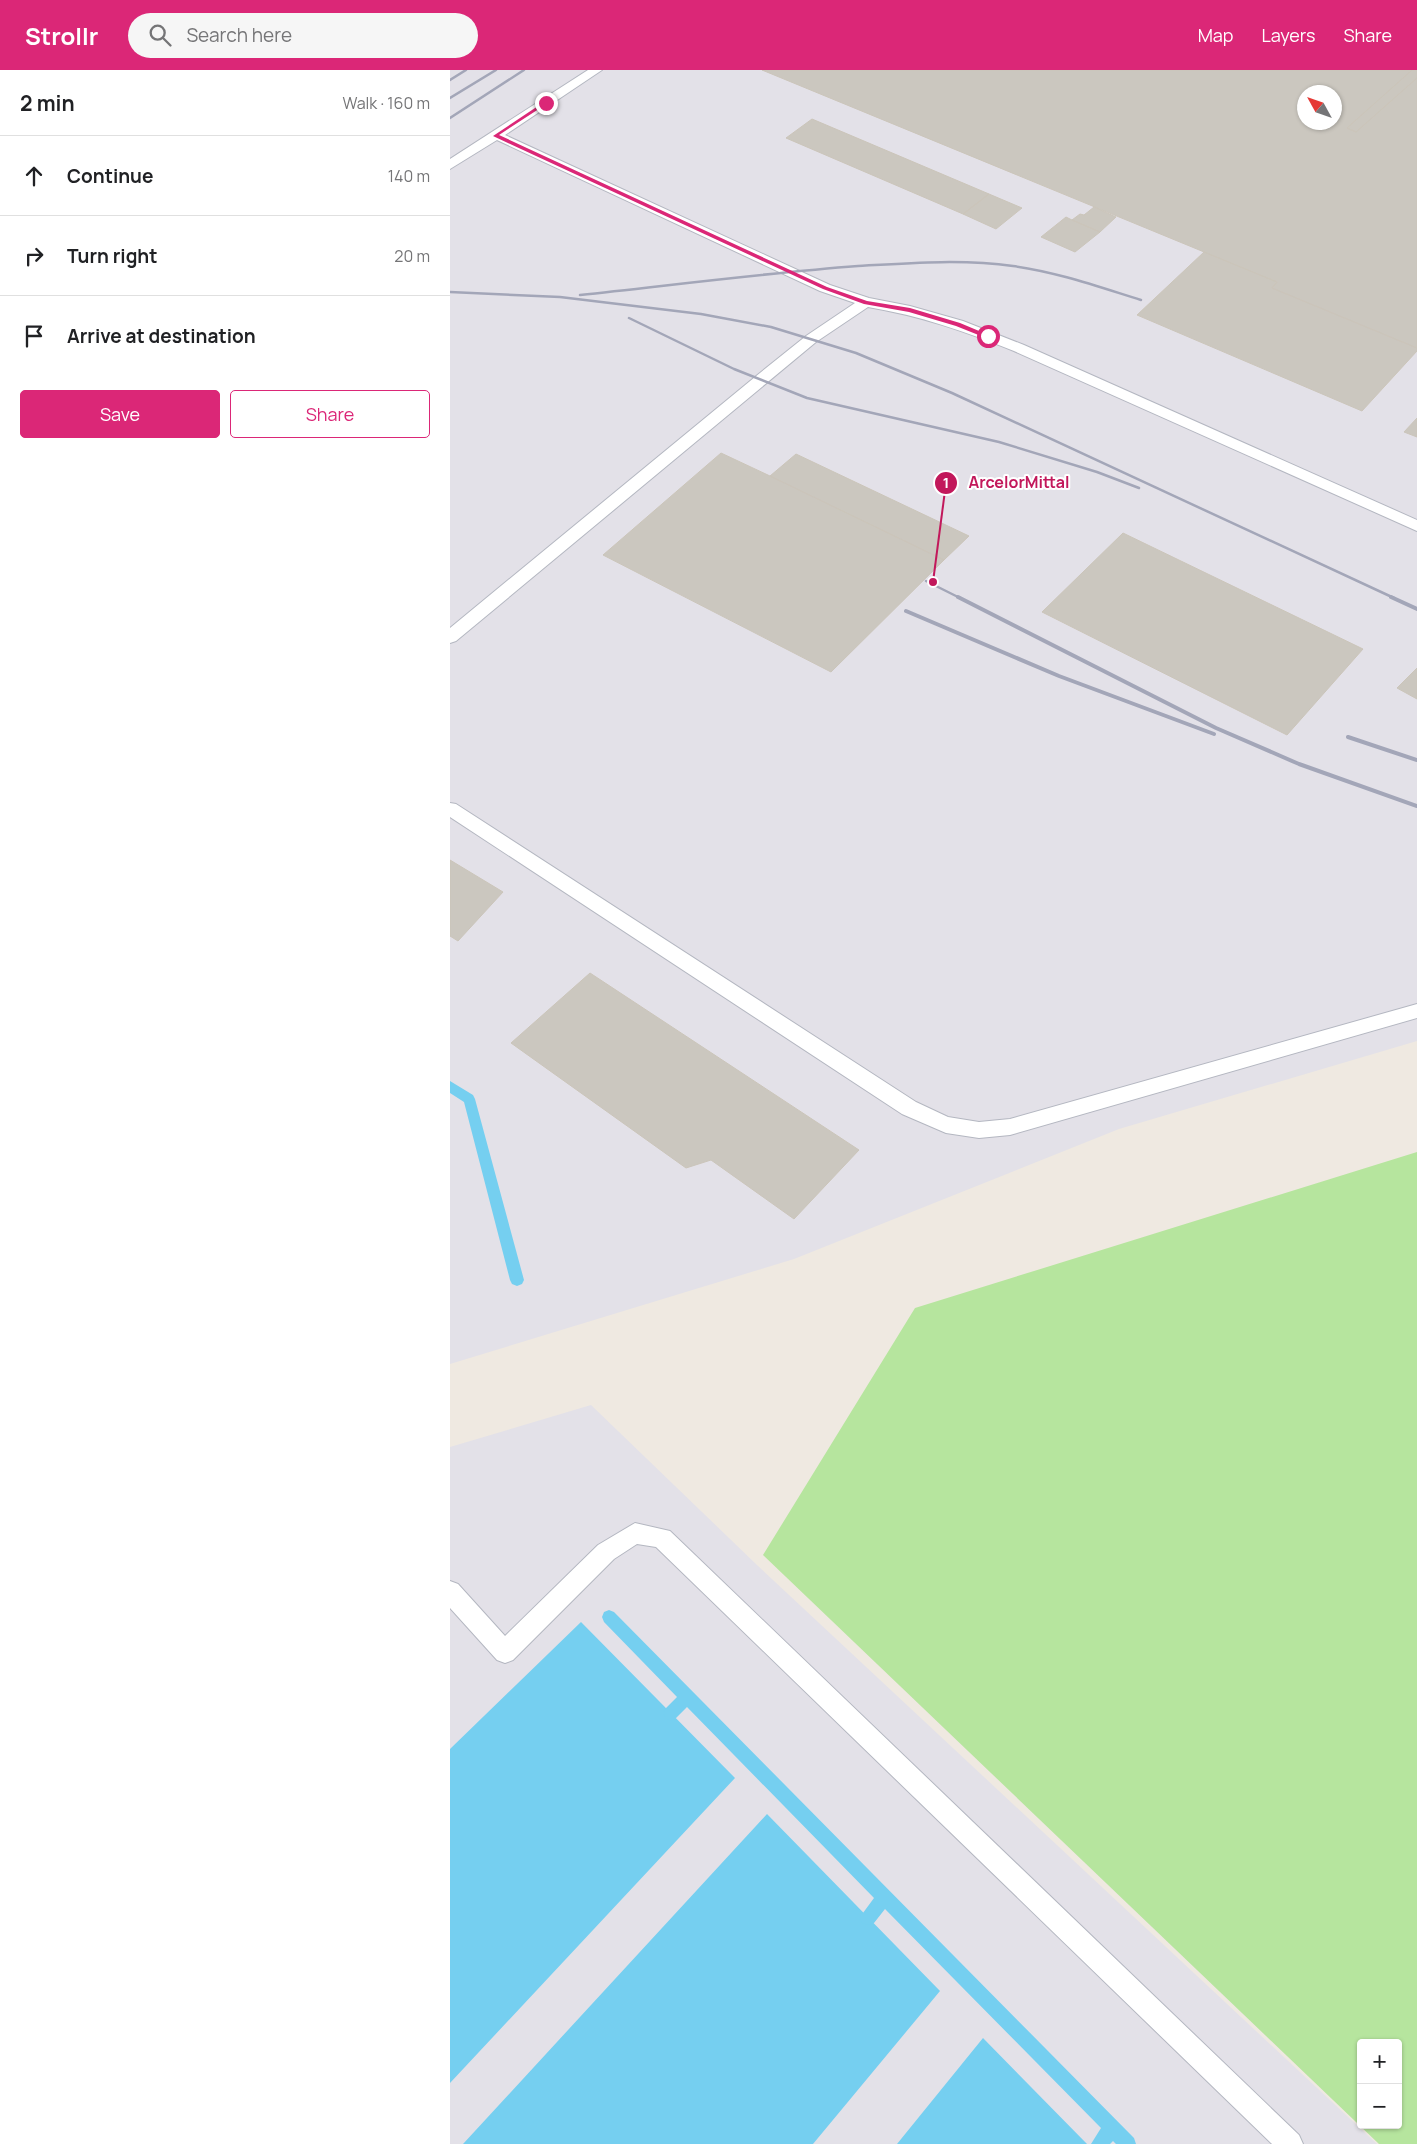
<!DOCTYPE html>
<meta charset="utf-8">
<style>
:root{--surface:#fff;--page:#f6f6f6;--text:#202124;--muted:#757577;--line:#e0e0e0;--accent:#db2777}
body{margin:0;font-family:Manrope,sans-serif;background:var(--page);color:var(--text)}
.controls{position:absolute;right:15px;bottom:15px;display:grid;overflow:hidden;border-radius:5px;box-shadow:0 1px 4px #0004}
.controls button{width:45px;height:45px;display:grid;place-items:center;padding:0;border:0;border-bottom:1px solid var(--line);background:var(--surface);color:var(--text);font:25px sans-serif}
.compass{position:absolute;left:847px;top:15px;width:45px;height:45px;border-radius:50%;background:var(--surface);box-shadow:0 1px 4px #0004;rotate:310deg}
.stop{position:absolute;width:15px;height:15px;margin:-11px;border:4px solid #db2777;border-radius:50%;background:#fff}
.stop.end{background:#db2777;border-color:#fff;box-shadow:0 1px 5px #0008}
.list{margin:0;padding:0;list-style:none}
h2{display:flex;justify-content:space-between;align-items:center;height:65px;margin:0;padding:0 20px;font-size:21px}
h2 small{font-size:16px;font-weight:400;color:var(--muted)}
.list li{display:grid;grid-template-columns:32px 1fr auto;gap:15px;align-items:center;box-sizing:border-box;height:80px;padding:0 20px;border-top:1px solid var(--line)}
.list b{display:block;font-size:19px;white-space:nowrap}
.list em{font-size:16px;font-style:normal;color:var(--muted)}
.actions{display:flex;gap:10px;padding:15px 20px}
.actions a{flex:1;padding:11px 0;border:1px solid var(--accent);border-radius:5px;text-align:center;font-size:18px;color:var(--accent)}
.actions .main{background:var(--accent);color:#fff}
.icon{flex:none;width:28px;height:28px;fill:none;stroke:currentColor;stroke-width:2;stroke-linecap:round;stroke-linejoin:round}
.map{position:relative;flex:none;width:967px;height:2074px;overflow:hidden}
header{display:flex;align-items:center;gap:30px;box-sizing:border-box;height:70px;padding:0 25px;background:var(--accent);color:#fff}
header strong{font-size:24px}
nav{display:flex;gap:28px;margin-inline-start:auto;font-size:18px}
.search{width:350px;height:45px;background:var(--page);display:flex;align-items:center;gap:12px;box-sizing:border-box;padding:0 18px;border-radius:28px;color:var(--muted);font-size:19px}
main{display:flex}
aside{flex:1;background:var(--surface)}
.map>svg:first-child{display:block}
.industrial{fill:#e3e1e8;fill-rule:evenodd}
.green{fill:#b6e59e;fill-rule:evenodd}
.water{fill:#75cff0}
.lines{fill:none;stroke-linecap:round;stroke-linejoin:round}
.stream{fill:#75cff0;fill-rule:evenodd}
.building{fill:#cbc7bf;stroke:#cbc5ba;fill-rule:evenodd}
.service-casing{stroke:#b4b7c1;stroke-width:2}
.service{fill:#fff;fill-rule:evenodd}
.rail-far1{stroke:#a3a6b8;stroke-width:2.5}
.rail{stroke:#a3a6b8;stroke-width:4}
.route{fill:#db2777}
.leader{fill:none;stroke:#c2185b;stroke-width:2}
.callout-dot{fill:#c2185b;stroke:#fff;stroke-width:2}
.mark-label{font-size:15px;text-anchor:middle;font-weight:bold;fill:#fff}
.callout-label{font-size:16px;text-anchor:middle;font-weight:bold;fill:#c2185b;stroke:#fff;stroke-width:4;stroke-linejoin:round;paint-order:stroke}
</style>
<header>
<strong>Strollr</strong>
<div class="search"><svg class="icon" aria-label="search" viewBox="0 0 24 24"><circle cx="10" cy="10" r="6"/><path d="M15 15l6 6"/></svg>Search here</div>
<nav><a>Map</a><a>Layers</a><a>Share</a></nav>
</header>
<main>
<aside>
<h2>2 min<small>Walk · 160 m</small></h2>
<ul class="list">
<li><svg class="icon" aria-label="ahead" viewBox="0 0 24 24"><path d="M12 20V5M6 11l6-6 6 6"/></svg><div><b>Continue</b></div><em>140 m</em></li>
<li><svg class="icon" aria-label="right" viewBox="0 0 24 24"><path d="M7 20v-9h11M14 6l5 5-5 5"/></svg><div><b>Turn right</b></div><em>20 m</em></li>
<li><svg class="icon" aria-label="arrive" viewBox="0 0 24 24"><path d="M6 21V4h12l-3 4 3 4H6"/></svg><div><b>Arrive at destination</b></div></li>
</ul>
<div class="actions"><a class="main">Save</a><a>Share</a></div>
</aside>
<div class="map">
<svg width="967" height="2074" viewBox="0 0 967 2074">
<rect width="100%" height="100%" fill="#efe9e1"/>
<path class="industrial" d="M0,0H967V971L669,1059L344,1189L0,1294ZM854,22H884V52H854Z
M141,1335L307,1495L927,2074H0V1377Z"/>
<path class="green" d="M967,1082V2074H929L313,1485L465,1238ZM911,1973H948V2055H911Z"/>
<path class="water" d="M131,1552L285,1708L0,2013V1679Z
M317,1744L490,1921L363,2074H13Z
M533,1968L637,2074H447Z"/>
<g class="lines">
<path class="stream" d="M0,1011L23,1025L25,1029L74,1210L72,1214L67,1216L62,1214L60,1210L14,1032L0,1023Z
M159,1540L164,1542L684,2068L686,2074H666L663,2071L660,2074H641L651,2058L435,1839L424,1853L418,1855L412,1853L410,1847L424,1828L237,1637L226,1648L221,1651L216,1648L213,1643L216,1638L227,1627L154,1552L152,1547L154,1542Z"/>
</g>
<path class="building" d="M312,0H962L897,58L906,62L967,8V278L822,218L827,212ZM854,22H884V52H854Z
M962,0H967V8L906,62L897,58Z
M362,49L539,124L513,144L336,68Z
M539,124L572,138L546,159L513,144Z
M644,137L666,147L650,162L622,150L630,144L634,145Z
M616,147L622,150L650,162L625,182L591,167Z
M754,182L827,212L822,218L967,278V281L912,341L687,245Z
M967,348V367L954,362Z
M271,383L320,406L494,490L381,602L153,485Z
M346,384L519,466L494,490L320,406Z
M673,463L913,579L837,665L592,542Z
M967,598V629L947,618Z
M0,790L53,822L8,871L0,866Z
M140,903L409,1080L344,1149L261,1090L236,1098L61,973Z"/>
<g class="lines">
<defs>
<path id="service" d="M138,0H152L55,65L380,215L419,228L460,236L513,251L574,275L967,450V461L564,281C514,261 471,246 418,237L366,272L6,571L0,573V558L305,307L356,266L405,233L370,221L47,70L0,99V89Z
M0,733L6,734L466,1032L498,1047L529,1052L560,1049L967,934V948L560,1065L529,1068L496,1063L452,1044L0,747Z
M185,1453L220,1461L849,2065L853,2074H822L206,1477L187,1474L164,1489L63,1590L55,1593L47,1590L0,1538V1511L8,1514L55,1566L148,1475Z"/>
</defs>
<use href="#service" class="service-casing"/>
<use href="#service" class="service"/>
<path class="rail-far1" d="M0,10L16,0
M0,28L46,0
M0,48L74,0
M0,222L110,227L251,244L321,257L406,283L502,323L944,528
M130,225C223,215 315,203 408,196C459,193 513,189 563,196C607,202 649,217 691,230
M179,248L284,299L357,328L549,372L647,402L689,418
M476,511L510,528"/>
<path class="rail" d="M508,527L766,658L849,694L967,736
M941,527L967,539
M456,541L609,606L764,664
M898,667L967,690"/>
</g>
<path class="route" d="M94,32L98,33L49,65L377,217L417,231L460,238L510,253L541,266L536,268L506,256L459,242L414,234L373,219L43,66Z"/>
<path class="leader" d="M483 512L496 413"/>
<g class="callout-dot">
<circle cx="483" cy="512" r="5"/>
<circle cx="496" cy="413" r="12"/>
</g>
<g class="mark-label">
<text x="496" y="418">1</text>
</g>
<g class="callout-label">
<text x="569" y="418">ArcelorMittal</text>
</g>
</svg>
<div class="controls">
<button>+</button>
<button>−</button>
</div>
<svg class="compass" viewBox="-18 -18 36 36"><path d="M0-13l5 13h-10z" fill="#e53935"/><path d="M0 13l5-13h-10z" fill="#757577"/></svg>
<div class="stop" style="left:538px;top:266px"></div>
<div class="stop end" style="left:96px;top:33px"></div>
</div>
</main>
